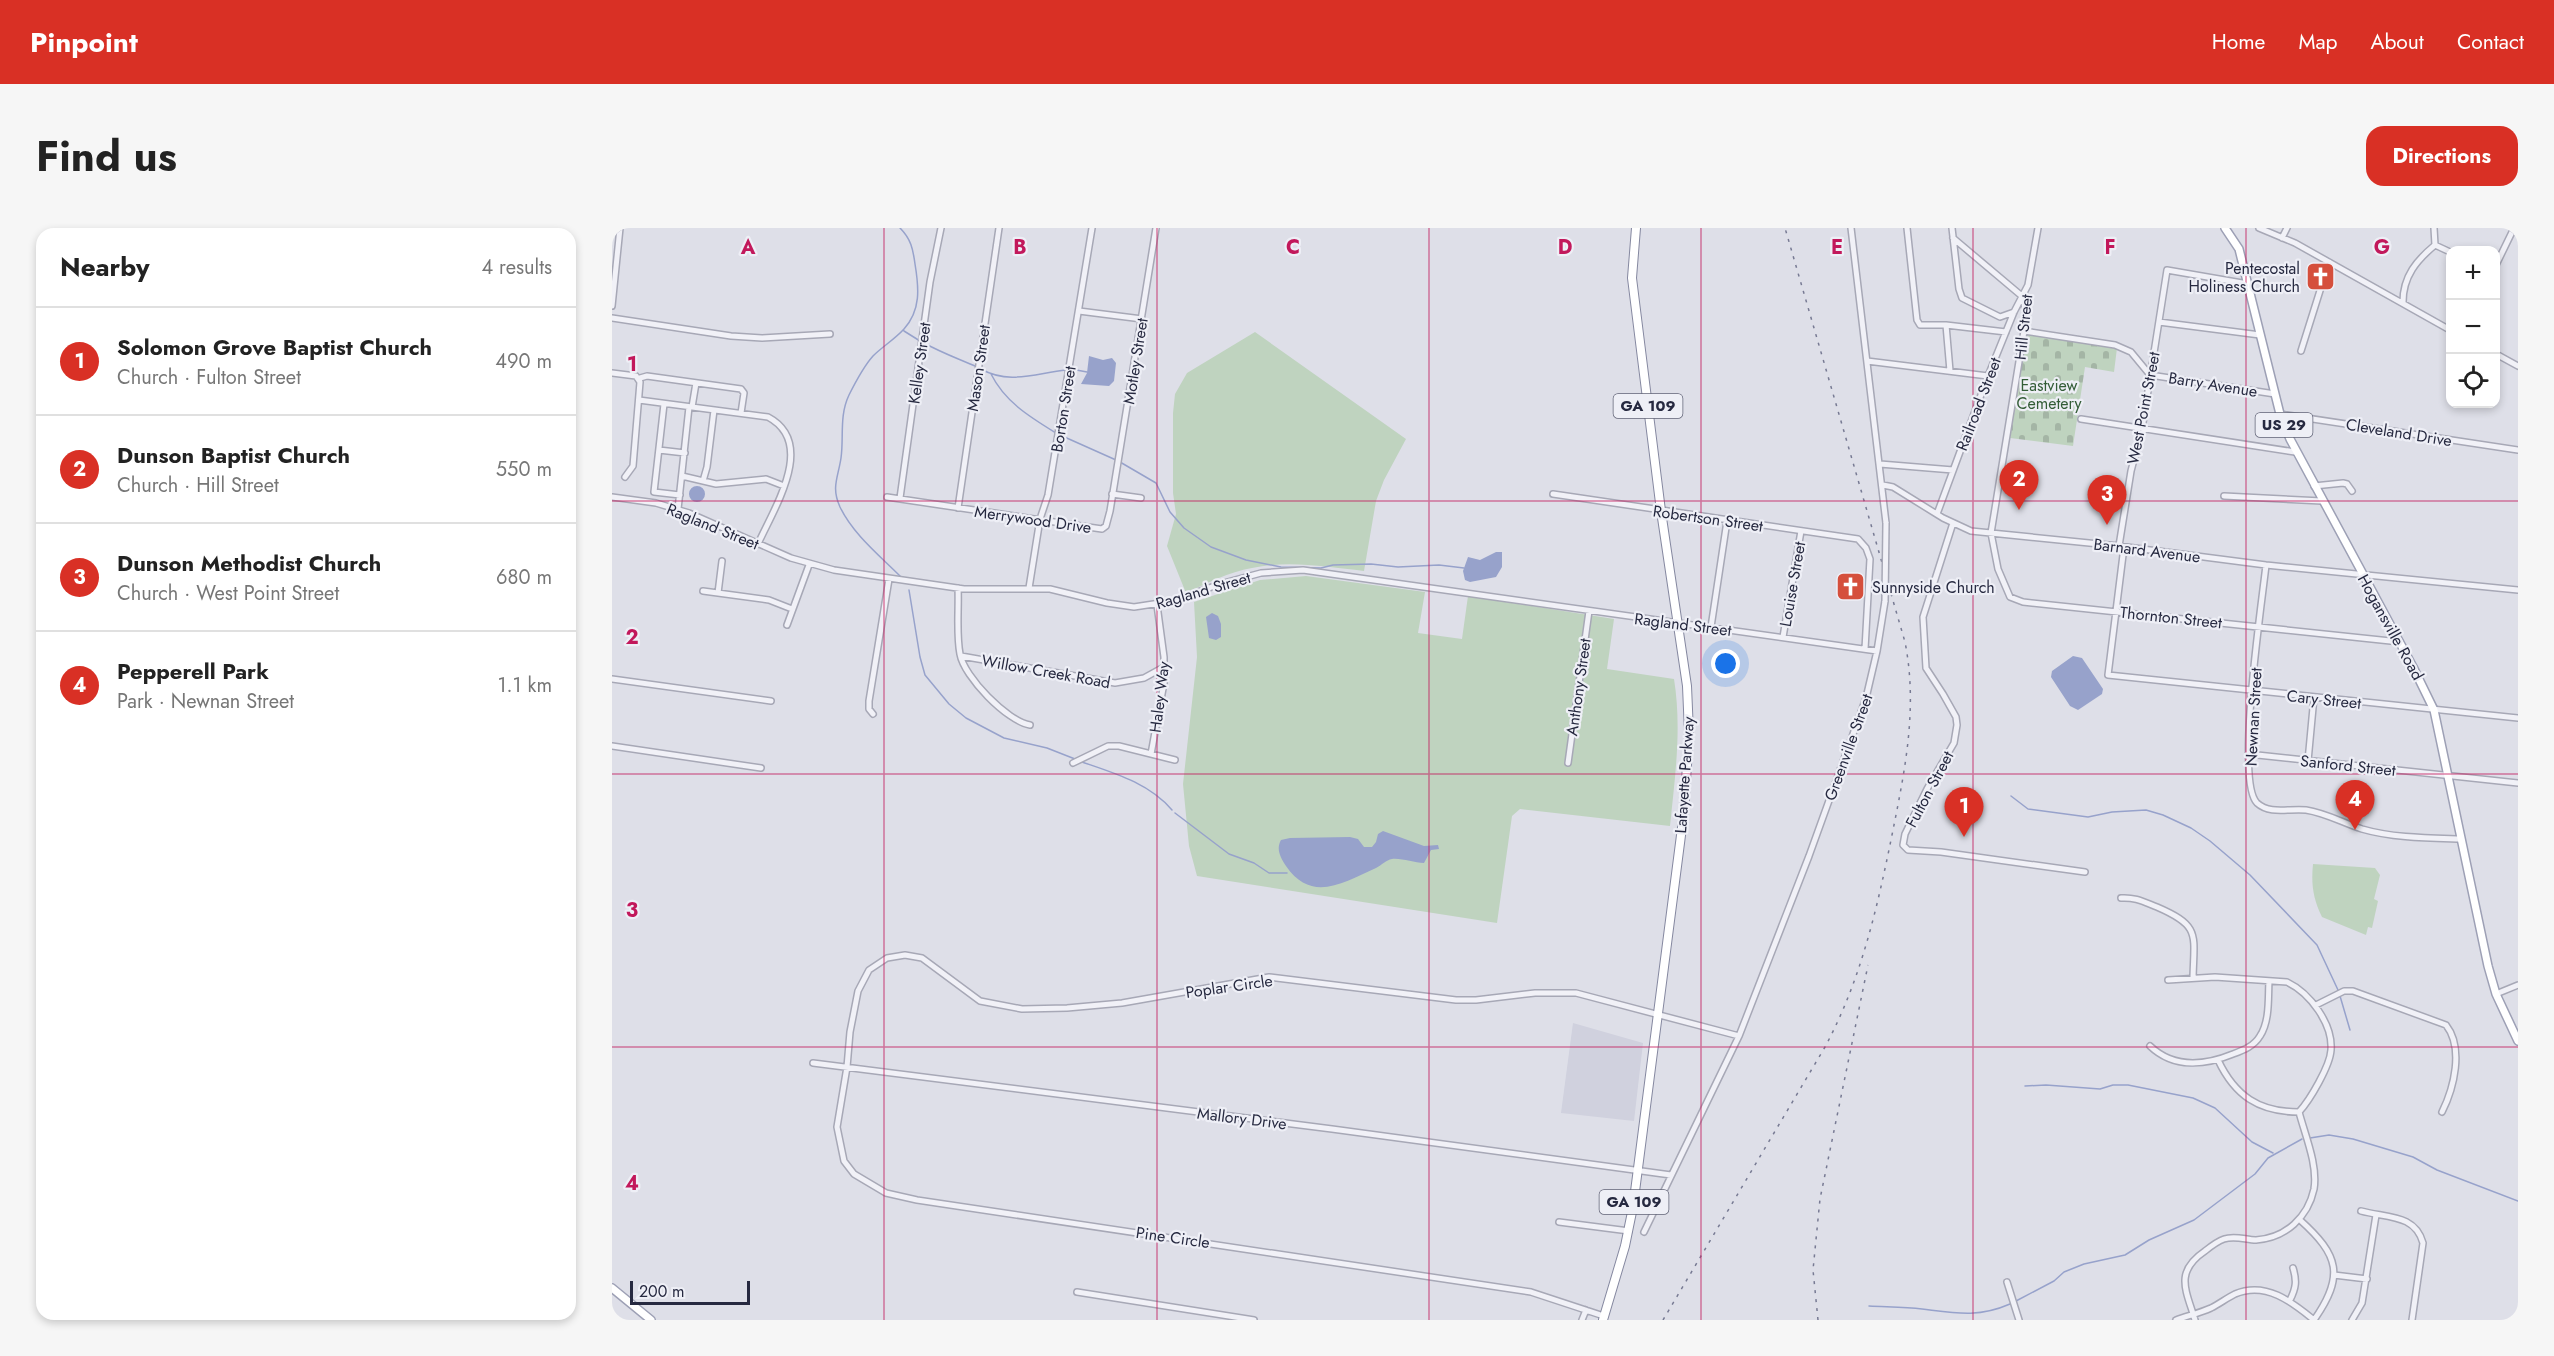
<!DOCTYPE html>
<meta charset="utf-8">
<style>
:root{--surface:#fff;--page:#f6f6f6;--text:#222;--muted:#767676;--line:#e0e0e0;--accent:#d93025}
body{margin:0;font-family:Jost,sans-serif;background:var(--page);color:var(--text)}
.controls{position:absolute;right:18px;top:18px;display:grid;overflow:hidden;border-radius:12px;box-shadow:0 3px 9px #0003}
.controls button{width:54px;height:54px;display:grid;place-items:center;padding:0;border:0;border-bottom:2px solid var(--line);background:var(--surface);color:var(--text);font:30px sans-serif}
.scale{position:absolute;left:18px;bottom:15px;width:120px;box-sizing:border-box;padding-left:6px;border:3px solid #262940;border-top:0;font-size:16px;line-height:21px;white-space:nowrap;color:#262940;-webkit-text-stroke:4px #eeeff6;paint-order:stroke}
.you{position:absolute;left:1114px;top:436px;width:21px;height:21px;margin:-15px;border:4px solid #fff;border-radius:50%;background:#1a73e8;box-shadow:0 0 0 9px #1a73e833}
.badge{display:grid;place-items:center;width:39px;height:39px;border-radius:50%;background:var(--accent);color:#fff;font-size:20px;font-weight:700}
.pin{position:absolute;translate:-50% -50px;filter:drop-shadow(0 2px 3px #0008)}
.pin::after{content:'';position:absolute;top:32px;width:21px;height:18px;background:inherit;clip-path:polygon(0 0,100% 0,50% 100%)}
.list{margin:0;padding:0;list-style:none}
h2{display:flex;justify-content:space-between;align-items:center;height:78px;margin:0;padding:0 24px;font-size:26px}
h2 small{font-size:20px;font-weight:400;color:var(--muted)}
.list li{display:grid;grid-template-columns:39px 1fr auto;gap:18px;align-items:center;box-sizing:border-box;height:108px;padding:0 24px;border-top:2px solid var(--line)}
.list b{display:block;font-size:22px;white-space:nowrap}
.list p{margin:0;font-size:20px;white-space:nowrap;color:var(--muted)}
.list em{font-size:20px;font-style:normal;color:var(--muted)}
.icon{flex:none;width:33px;height:33px;fill:none;stroke:currentColor;stroke-width:2;stroke-linecap:round;stroke-linejoin:round}
.map{position:relative;flex:none;width:1906px;height:1092px;overflow:hidden;border-radius:18px}
header{display:flex;align-items:center;gap:36px;box-sizing:border-box;height:84px;padding:0 30px;background:var(--accent);color:#fff}
header strong{font-size:28px}
nav{display:flex;gap:33px;margin-inline-start:auto;font-size:21px}
.intro{display:flex;align-items:center;justify-content:space-between;box-sizing:border-box;height:144px;padding:0 36px}
h1{margin:0;font-size:42px}
.button{padding:15px 27px;border-radius:18px;background:var(--accent);color:#fff;font-size:21px;font-weight:700}
main{display:flex;gap:36px;padding:0 36px}
aside{flex:1;background:var(--surface);border-radius:18px;box-shadow:0 3px 9px #0003}
.map>svg:first-child{display:block}
.built{fill:#d0d1de}
.cemetery{fill:url(#cemetery-stones)}
.garden{fill:#bfd3bf}
.water{fill:#97a2cb}
.lines{fill:none;stroke-linecap:round;stroke-linejoin:round}
.stream{stroke:#97a2cb;stroke-width:1.5}
.minor-casing{stroke:#a7a8b6;stroke-width:8}
.major-casing{stroke:#9da0b5;stroke-width:10}
.highway-casing{stroke:#8588a0;stroke-width:10}
.minor{stroke:#f1f1f7;stroke-width:5}
.major{stroke:#fff;stroke-width:7}
.highway{stroke:#fff;stroke-width:8}
.rail{stroke:#777a93;stroke-width:1.5;stroke-dasharray:3 6;stroke-linecap:butt}
.minor-bridge-casing{stroke:#a7a8b6;stroke-width:8;stroke-linecap:butt}
.minor-bridge{stroke:#f1f1f7;stroke-width:5}
.grid{fill:none;stroke:#c2185b;stroke-width:1.5;stroke-opacity:0.55}
.labels{text-anchor:middle;stroke-width:4.5;stroke-linejoin:round;paint-order:stroke}
.shield{fill:#eeeff6;stroke:#626477;stroke-width:1.5}
.shield-label{font-size:15px;font-weight:bold;fill:#262940}
.poi-label{font-size:16px;fill:#262940;stroke:#eeeff6;text-anchor:end}
.street-label{font-size:16px;fill:#262940;stroke:#eeeff6}
.park-label{font-size:16px;fill:#335d37;stroke:#eeeff6}
.grid-label{font-size:20px;text-anchor:middle;font-weight:bold;fill:#c2185b;stroke:#eeeff6;stroke-width:4.5;stroke-linejoin:round;paint-order:stroke}
</style>
<header>
<strong>Pinpoint</strong>
<nav><a>Home</a><a>Map</a><a>About</a><a>Contact</a></nav>
</header>
<div class="intro"><h1>Find us</h1><a class="button">Directions</a></div>
<main>
<aside>
<h2>Nearby<small>4 results</small></h2>
<ul class="list">
<li><span class="badge">1</span><div><b>Solomon Grove Baptist Church</b><p>Church · Fulton Street</p></div><em>490 m</em></li>
<li><span class="badge">2</span><div><b>Dunson Baptist Church</b><p>Church · Hill Street</p></div><em>550 m</em></li>
<li><span class="badge">3</span><div><b>Dunson Methodist Church</b><p>Church · West Point Street</p></div><em>680 m</em></li>
<li><span class="badge">4</span><div><b>Pepperell Park</b><p>Park · Newnan Street</p></div><em>1.1 km</em></li>
</ul>
</aside>
<div class="map">
<svg width="1906" height="1092" viewBox="0 0 1906 1092">
<defs>
<pattern id="cemetery-stones" width="16" height="16" patternUnits="userSpaceOnUse" patternTransform="scale(1.5)"><rect width="16" height="16" fill="#bfd3bf"/><path d="M2 7V4a2 2 0 0 1 4 0v3zM10 15v-3a2 2 0 0 1 4 0v3z" fill="#a4b5a5"/></pattern>
</defs>
<rect width="100%" height="100%" fill="#dedfe8"/>
<path class="built" d="M961,795L1031,815L1022,893L949,885Z"/>
<path class="cemetery" d="M1415,106L1505,120L1502,144L1473,139L1461,218L1398,210Z"/>
<path class="garden" d="M643,104L794,211L772,252L764,273L752,343C715,339 677,332 640,340C617,344 595,355 574,365L555,318L564,286L561,265V185L563,166L575,145Z
M694,348L813,364L806,405L850,411L856,368L1002,391L995,441L1062,451C1070,500 1063,549 1058,598L908,581L900,588L885,695L585,648L577,618L571,556L585,429L582,374L648,352Z
M1701,636L1763,640L1768,647L1762,671L1766,673L1760,700L1756,699L1754,707L1710,689C1701,671 1699,656 1701,636Z"/>
<path class="water" d="M477,128L491,132L500,130L504,135L502,153L497,158L469,156L475,145Z
M77 266a8 8 0 1 1 16 0a8 8 0 1 1-16 0Z
M884,324H890V339L884,349L858,354L853,352L851,343L856,329L868,332Z
M600,385L606,388L609,396V409L604,412L597,410L594,389Z
M1461,428L1470,430L1491,461L1490,466L1466,482L1458,478L1439,449L1440,443Z
M771,603L812,618L826,617L827,621L819,622L812,635C802,635 790,630 780,631C774,632 770,637 764,640C732,654 700,676 674,638C668,629 664,621 669,612L678,610L738,609L746,611L752,619H760L764,614L766,606Z"/>
<g class="lines">
<path class="stream" d="M288,0C299,11 301,21 303,36C307,60 309,82 292,101C283,111 270,119 261,128C252,138 243,155 237,167C227,188 232,209 229,230C226,250 219,259 228,279C241,306 267,327 288,348
M292,103L308,113
M312,115C330,125 347,131 365,139
M369,141C397,157 424,145 454,142
M459,141L475,144
M379,146C393,174 418,189 444,205
M448,207L504,232
M508,234L544,255L558,284L572,300L599,319L634,332L669,339L709,340L721,337L759,336L786,339L827,337L852,340
M297,362L308,429L313,447L337,476L354,490L392,510L435,520L463,531
M470,534C502,545 537,555 560,582
M1399,568L1416,581L1476,589L1500,584L1534,582L1551,587L1579,600L1598,613L1638,647L1705,717L1726,762
M563,585L617,626L642,635L657,645H675
M1728,768L1738,802
M1413,858L1434,857L1488,861L1501,857H1516L1581,870L1603,880L1640,914L1661,925
M1698,910L1717,907L1741,911L1801,929L1825,942L1906,973
M1404,1073L1442,1053L1452,1044L1472,1036L1513,1027L1537,1012L1582,992L1643,946L1656,930L1690,911
M1257,1078C1275,1079 1293,1079 1310,1081C1343,1085 1366,1090 1398,1076"/>
<defs>
<path id="minor" d="M1239,0L1274,295
M1295,0L1305,92L1308,97H1334L1394,104
M1340,0L1347,61L1350,70L1388,89L1402,84
M1647,0L1683,15L1838,102
M1341,10L1411,69
M1670,10L1675,0
M1823,17L1838,24
M1884,37L1902,0
M1411,69L1414,87L1412,103L1379,305L1386,341L1398,369L1411,374L1788,414
M1791,74C1791,48 1805,32 1823,17L1822,0
M0,78L8,0
M467,83L530,91
M0,90L119,108L150,110L218,106
M1547,94L1648,107
M1334,97L1338,143
M1412,103L1503,117L1519,124L1538,147L1663,166
M1689,123L1717,34
M1884,126L1906,138
M1255,133L1376,148
M0,145L24,148L28,154L21,238L13,249
M28,150L35,148L129,161L132,165L129,185
M27,172L156,189C205,215 162,280 146,316
M52,176L42,264L68,267
M80,179L84,155
M1668,186L1906,222
M1469,191L1683,224
M47,222L73,225
M1268,236L1341,242
M70,248L104,256L154,251L172,258
M91,253L95,239L102,182
M1271,257L1281,259L1331,290L1359,303L1507,318L1654,337L1906,362
M1702,258L1731,255L1735,256L1740,263
M500,266L529,270
M941,266L1246,311L1254,320L1258,331L1253,421
M1612,268L1710,273
M0,269L44,275L77,285L179,330L222,342L352,361H438L495,375L522,379L561,373L608,356L649,345L691,342L1265,423
M275,269L476,299L490,301L494,298L498,283L544,0
M288,270L318,54L329,0
M346,280L387,0
M66,281L77,179
M1325,286L1376,148L1402,84L1416,57L1426,0
M1341,295L1311,389L1314,440L1331,466L1344,489L1345,497L1342,515L1315,561L1293,606L1291,617L1296,622L1329,624L1473,644
M1507,318L1519,243L1530,201L1555,42L1636,56
M1512,319L1496,447L1906,490
M1654,337C1650,374 1623,553 1645,575C1658,587 1678,580 1694,582C1714,585 1731,595 1750,601C1781,610 1816,610 1849,611
M346,360C347,381 344,405 348,426C352,449 395,493 418,497
M417,360L428,291L436,267L480,0
M91,363L157,372L180,381
M106,365L110,333
M175,397L197,337
M1099,399L1115,293
M1171,409L1189,303
M349,428L503,455L532,450L552,439
M0,451L159,473
M261,486L257,481V473L277,351
M0,518L149,540
M539,526L552,455V429L545,377
M1636,526L1906,555
M1696,533L1702,469
M461,535L496,518H507L563,532
M956,535L977,383
M1509,670C1523,669 1532,674 1545,679C1589,698 1582,706 1581,750
M1556,752L1603,749L1675,754C1698,765 1721,796 1719,822C1718,838 1698,872 1687,884C1647,884 1623,868 1606,832
M1884,766L1906,757
M1704,777L1732,763H1741L1834,797C1852,820 1842,860 1830,884
M1538,818C1562,841 1594,837 1621,826C1632,822 1642,818 1648,808C1658,793 1656,770 1657,753
M201,835L720,901L1059,947
M1749,983C1775,990 1803,986 1811,1015L1800,1092
M1688,992C1727,1027 1733,1048 1702,1092
M947,994L1017,1003
M1032,1004L1127,808L1197,628L1254,470L1265,423L1273,373
M1722,1047L1755,1051
M1395,1054L1407,1092
M465,1064L642,1092
M1678,1072C1684,1060 1685,1053 1681,1040
M992,1088L919,1064L305,972L274,965L242,946L232,933L225,899L235,839L238,804L246,763L257,742L275,730L293,727L310,730L368,773L410,781L455,780L510,775L657,749L844,772H864L923,765H964L1127,808
M970,1092L974,1082
M1564,1092C1575,1088 1588,1085 1599,1080C1607,1076 1615,1070 1623,1066C1654,1053 1680,1074 1702,1092
M1583,1092C1574,1062 1562,1044 1593,1023C1598,1019 1606,1013 1612,1011C1623,1007 1634,1012 1644,1012C1674,1010 1696,989 1702,961C1706,937 1693,907 1687,884
M1740,1092L1750,1075L1764,987"/>
<path id="major" d="M1613,0L1627,21L1668,186L1678,211L1801,439L1822,482L1876,738L1884,766L1906,813
M0,1060L39,1092"/>
<path id="highway" d="M991,1092L1013,1018L1021,979L1072,584L1077,505L1075,458L1049,283L1020,50L1024,0"/>
</defs>
<use href="#minor" class="minor-casing"/>
<use href="#major" class="major-casing"/>
<use href="#highway" class="highway-casing"/>
<use href="#minor" class="minor"/>
<use href="#major" class="major"/>
<use href="#highway" class="highway"/>
<path class="rail" d="M1051,1092L1213,819C1249,752 1265,681 1280,607C1293,542 1306,480 1293,414L1173,0
M1206,1092L1201,1042L1208,971L1256,737"/>
<defs>
<path id="minor-bridge" d="M1273,373L1274,295"/>
</defs>
<use href="#minor-bridge" class="minor-bridge-casing"/>
<use href="#minor-bridge" class="minor-bridge"/>
</g>
<path class="grid" d="M272,0V1092M545,0V1092M817,0V1092M1089,0V1092M1361,0V1092M1634,0V1092M0,273H1906M0,546H1906M0,819H1906"/>
<defs>
<symbol id="church-square" viewBox="-11 -11 22 22"><rect x="-9" y="-9" width="18" height="18" rx="4" fill="#d54f3c" stroke="#eeeff6"/><path d="M-1.2-6h2.4v3.5h3.3v2.4h-3.3V6h-2.4V-.1h-3.3v-2.4h3.3Z" fill="#fff"/></symbol>
</defs>
<g fill-rule="evenodd">
<use href="#church-square" x="1692" y="32" width="33" height="33"/>
<use href="#church-square" x="1222" y="342" width="33" height="33"/>
</g>
<g class="labels">
<g class="shield">
<rect x="1001.5" y="166" width="69" height="24" rx="4.5"/>
<rect x="1643.5" y="185" width="57" height="24" rx="4.5"/>
<rect x="987.5" y="962" width="69" height="24" rx="4.5"/>
</g>
<g class="shield-label">
<text x="1036" y="183">GA 109</text>
<text x="1672" y="202">US 29</text>
<text x="1022" y="979">GA 109</text>
</g>
<g class="poi-label">
<text x="1688" y="46">Pentecostal<tspan x="1688" dy="18">Holiness Church</tspan></text>
<text x="1260" y="365" text-anchor="start">Sunnyside Church</text>
</g>
<g class="street-label">
<text transform="translate(1411 99) rotate(-84)" y="6">Hill Street</text>
<text transform="translate(523 133) rotate(-81)" y="6">Motley Street</text>
<text transform="translate(307 135) rotate(-82)" y="6">Kelley Street</text>
<text transform="translate(366 140) rotate(-82)" y="6">Mason Street</text>
<text transform="translate(1601 156) rotate(9)" y="6">Barry Avenue</text>
<text transform="translate(1366 176) rotate(-69)" y="6">Railroad Street</text>
<text transform="translate(1531 180) rotate(-79)" y="6">West Point Street</text>
<text transform="translate(451 181) rotate(-81)" y="6">Borton Street</text>
<text transform="translate(1787 204) rotate(9)" y="6">Cleveland Drive</text>
<text transform="translate(1096 290) rotate(8)" y="6">Robertson Street</text>
<text transform="translate(421 291) rotate(8)" y="6">Merrywood Drive</text>
<text transform="translate(101 298) rotate(22)" y="6">Ragland Street</text>
<text transform="translate(1535 322) rotate(7)" y="6">Barnard Avenue</text>
<text transform="translate(1180 356) rotate(-80)" y="6">Louise Street</text>
<text transform="translate(591 362) rotate(-16)" y="6">Ragland Street</text>
<text transform="translate(1559 389) rotate(6)" y="6">Thornton Street</text>
<text transform="translate(1071 396) rotate(7)" y="6">Ragland Street</text>
<text transform="translate(1779 399) rotate(61)" y="6">Hogansville Road</text>
<text transform="translate(434 443) rotate(10)" y="6">Willow Creek Road</text>
<text transform="translate(966 459) rotate(-82)" y="6">Anthony Street</text>
<text transform="translate(547 469) rotate(-83)" y="6">Haley Way</text>
<text transform="translate(1712 471) rotate(6)" y="6">Cary Street</text>
<text transform="translate(1641 489) rotate(-87)" y="6">Newnan Street</text>
<text transform="translate(1236 519) rotate(-70)" y="6">Greenville Street</text>
<text transform="translate(1736 537) rotate(6)" y="6">Sanford Street</text>
<text transform="translate(1072 547) rotate(-86)" y="6">Lafayette Parkway</text>
<text transform="translate(1317 561) rotate(-62)" y="6">Fulton Street</text>
<text transform="translate(617 758) rotate(-8)" y="6">Poplar Circle</text>
<text transform="translate(630 890) rotate(7)" y="6">Mallory Drive</text>
<text transform="translate(561 1009) rotate(8)" y="6">Pine Circle</text>
</g>
<g class="park-label">
<text x="1437" y="163">Eastview<tspan x="1437" dy="18">Cemetery</tspan></text>
</g>
</g>
<g class="grid-label">
<text x="136" y="26">A</text>
<text x="408" y="26">B</text>
<text x="681" y="26">C</text>
<text x="953" y="26">D</text>
<text x="1225" y="26">E</text>
<text x="1498" y="26">F</text>
<text x="1770" y="26">G</text>
<text x="20" y="143">1</text>
<text x="20" y="416">2</text>
<text x="20" y="689">3</text>
<text x="20" y="962">4</text>
</g>
</svg>
<div class="controls">
<button>+</button>
<button>−</button>
<button><svg class="icon" aria-label="locate" viewBox="0 0 24 24"><circle cx="12" cy="12" r="6"/><path d="M12 2v4M12 18v4M2 12h4M18 12h4"/></svg></button>
</div>
<div class="scale">200 m</div>
<div class="you"></div>
<div class="pin badge" style="left:1352px;top:609px">1</div>
<div class="pin badge" style="left:1407px;top:282px">2</div>
<div class="pin badge" style="left:1495px;top:297px">3</div>
<div class="pin badge" style="left:1743px;top:602px">4</div>
</div>
</main>
